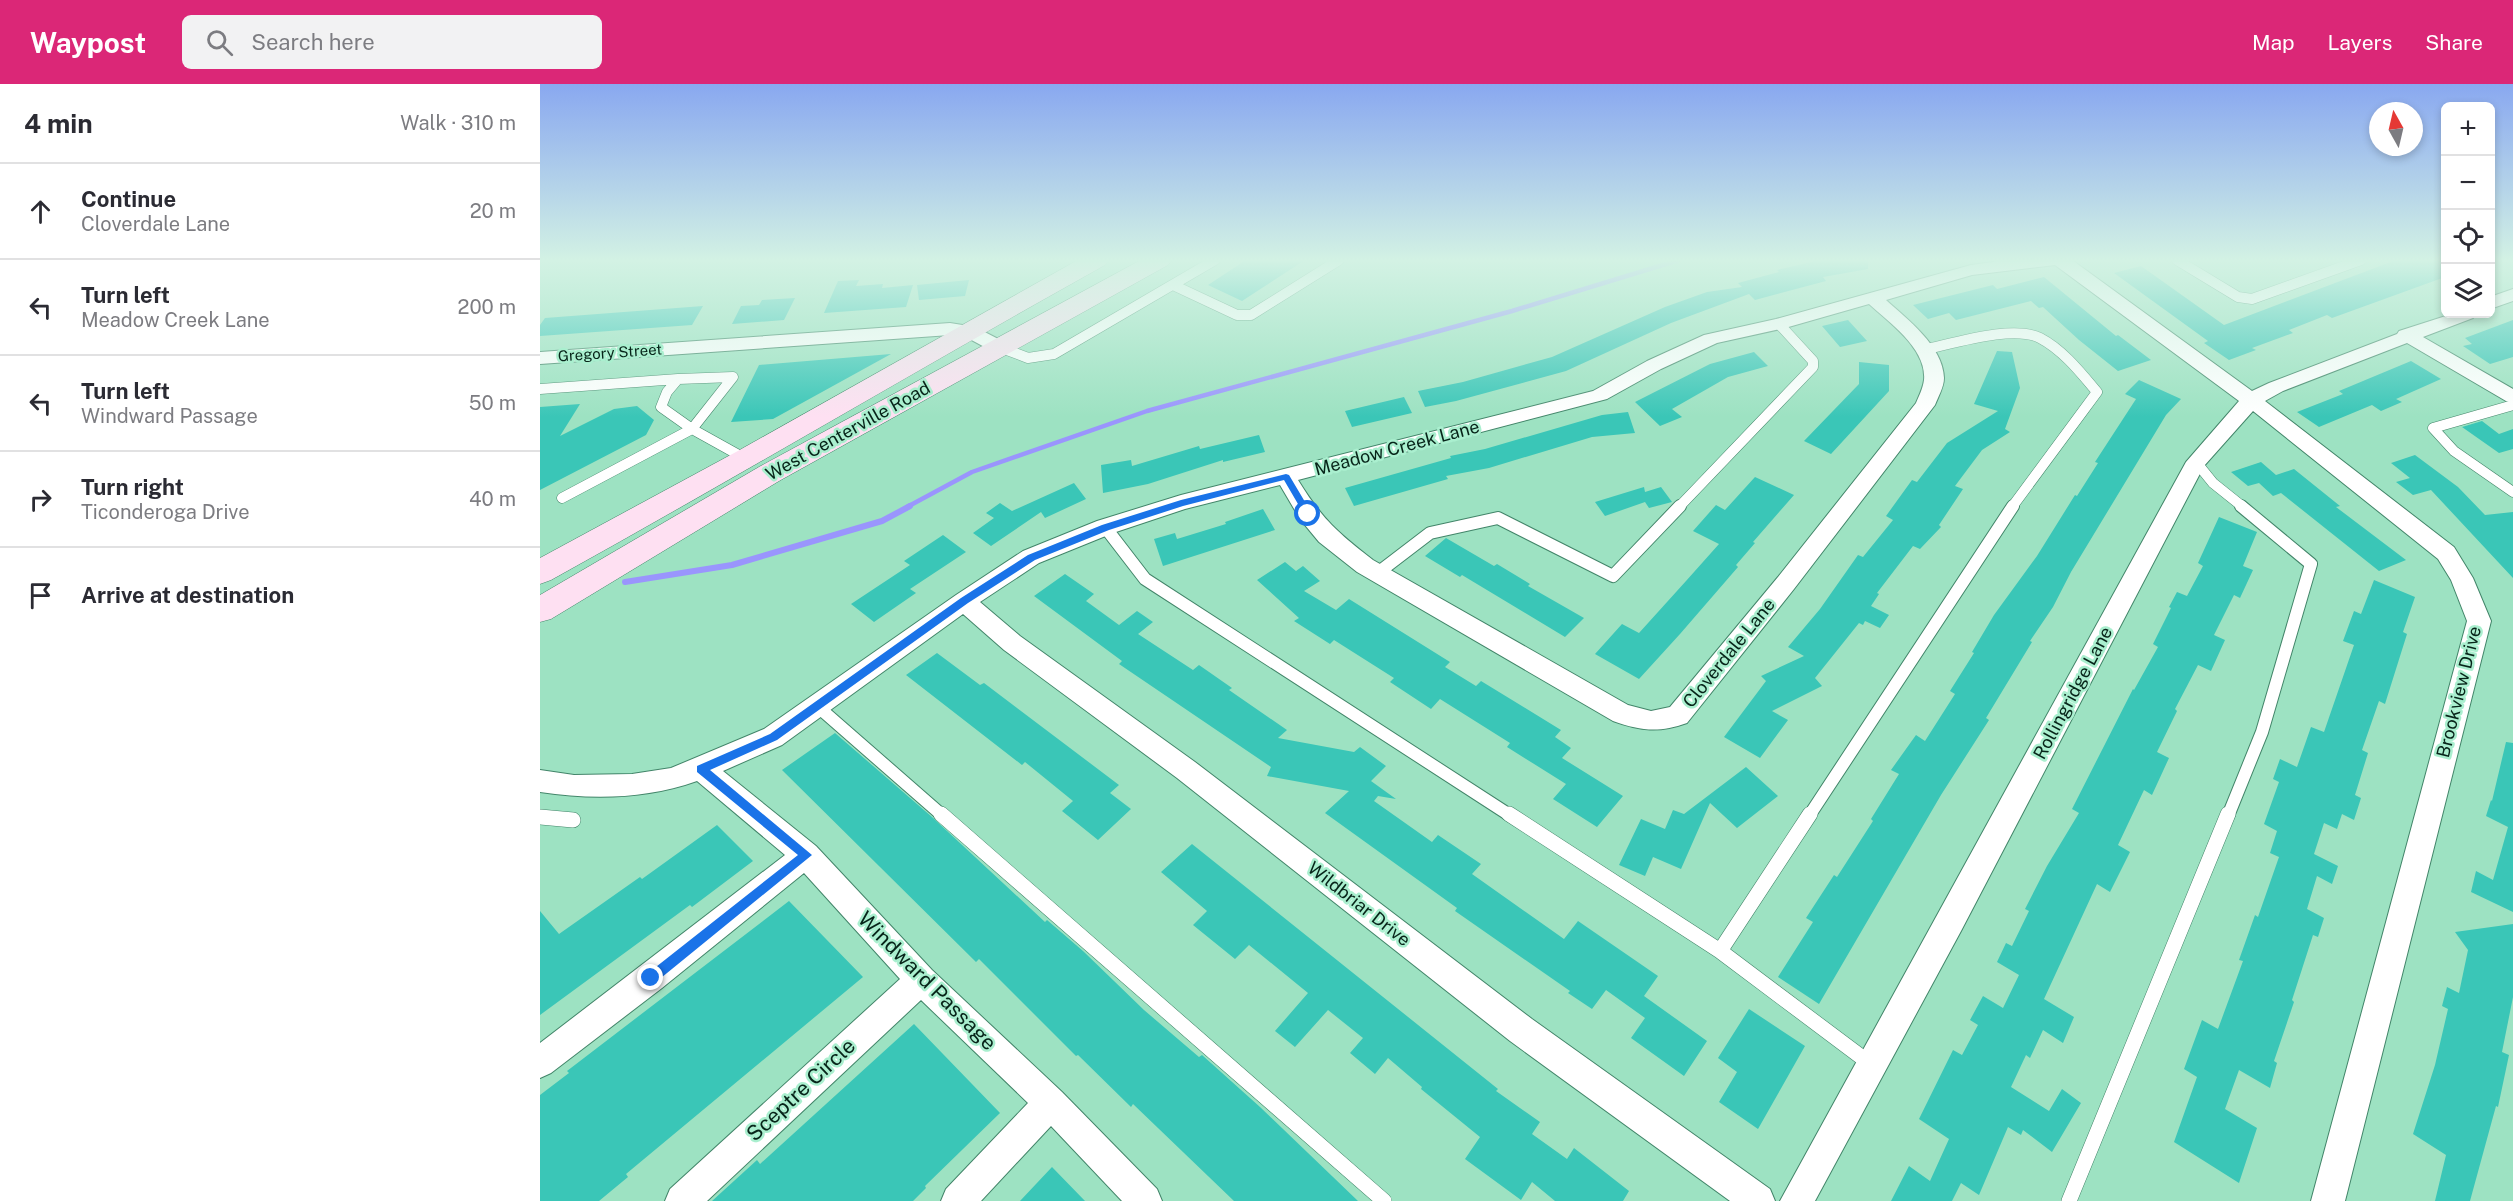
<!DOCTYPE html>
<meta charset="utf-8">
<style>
:root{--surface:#fff;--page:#f2f2f3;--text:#2b2b33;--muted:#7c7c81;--line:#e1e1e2;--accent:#db2777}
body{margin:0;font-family:"Public Sans",sans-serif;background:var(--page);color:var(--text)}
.controls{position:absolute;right:18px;top:18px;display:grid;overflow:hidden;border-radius:9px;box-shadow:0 3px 9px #0003}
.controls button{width:54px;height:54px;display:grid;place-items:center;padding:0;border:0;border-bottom:2px solid var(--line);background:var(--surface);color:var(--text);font:30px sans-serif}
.compass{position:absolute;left:1829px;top:18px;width:54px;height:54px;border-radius:50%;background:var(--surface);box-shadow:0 3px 9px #0003;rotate:352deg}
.stop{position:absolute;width:18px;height:18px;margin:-14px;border:4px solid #1a73e8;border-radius:50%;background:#fff}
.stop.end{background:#1a73e8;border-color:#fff;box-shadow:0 2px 6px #0008}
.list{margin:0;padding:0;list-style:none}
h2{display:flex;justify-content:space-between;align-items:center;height:78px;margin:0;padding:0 24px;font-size:26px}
h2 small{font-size:20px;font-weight:400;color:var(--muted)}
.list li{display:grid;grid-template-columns:39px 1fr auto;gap:18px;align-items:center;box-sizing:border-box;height:96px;padding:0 24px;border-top:2px solid var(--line)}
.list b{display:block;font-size:22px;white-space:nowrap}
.list p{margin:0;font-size:20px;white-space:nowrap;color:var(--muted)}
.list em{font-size:20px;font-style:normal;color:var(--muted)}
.icon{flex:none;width:33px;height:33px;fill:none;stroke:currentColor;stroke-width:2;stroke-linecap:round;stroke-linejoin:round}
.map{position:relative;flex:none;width:1973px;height:1117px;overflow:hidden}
header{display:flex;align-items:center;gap:36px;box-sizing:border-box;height:84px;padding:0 30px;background:var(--accent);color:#fff}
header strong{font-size:28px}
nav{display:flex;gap:33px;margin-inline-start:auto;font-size:21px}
.search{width:420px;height:54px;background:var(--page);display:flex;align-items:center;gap:15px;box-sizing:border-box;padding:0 21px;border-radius:9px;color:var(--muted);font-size:22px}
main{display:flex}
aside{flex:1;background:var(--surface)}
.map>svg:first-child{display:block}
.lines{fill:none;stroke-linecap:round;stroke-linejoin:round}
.stream-far1{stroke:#9a95fd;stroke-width:4.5}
.stream{stroke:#9a95fd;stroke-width:6}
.building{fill:#3ac6b7}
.lane-far2-casing{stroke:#428569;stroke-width:11}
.lane-far1-casing{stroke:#428569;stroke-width:14}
.lane-casing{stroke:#428569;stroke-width:16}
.street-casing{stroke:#428569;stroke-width:2}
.secondary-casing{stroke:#428569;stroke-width:1}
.lane-far2{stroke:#fff;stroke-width:10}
.lane-far1{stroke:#fff;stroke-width:12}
.lane{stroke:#fff;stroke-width:15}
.street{fill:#fff;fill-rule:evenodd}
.secondary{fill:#fee0f2;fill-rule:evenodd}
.route{fill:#1a73e8}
.labels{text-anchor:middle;stroke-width:5;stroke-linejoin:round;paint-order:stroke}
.far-street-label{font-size:15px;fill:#072419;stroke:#aaefcf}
.street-label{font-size:18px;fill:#072419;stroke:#aaefcf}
.near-street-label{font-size:21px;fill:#072419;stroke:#aaefcf}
</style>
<header>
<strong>Waypost</strong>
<div class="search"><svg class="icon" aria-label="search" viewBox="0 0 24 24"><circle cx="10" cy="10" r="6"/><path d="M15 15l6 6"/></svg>Search here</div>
<nav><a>Map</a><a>Layers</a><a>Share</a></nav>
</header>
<main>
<aside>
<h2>4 min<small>Walk · 310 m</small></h2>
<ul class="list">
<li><svg class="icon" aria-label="ahead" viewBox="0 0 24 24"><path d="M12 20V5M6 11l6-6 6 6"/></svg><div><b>Continue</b><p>Cloverdale Lane</p></div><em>20 m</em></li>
<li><svg class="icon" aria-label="left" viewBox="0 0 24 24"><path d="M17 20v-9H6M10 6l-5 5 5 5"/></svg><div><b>Turn left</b><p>Meadow Creek Lane</p></div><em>200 m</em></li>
<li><svg class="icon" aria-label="left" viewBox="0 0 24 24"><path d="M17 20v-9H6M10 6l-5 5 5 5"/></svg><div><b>Turn left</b><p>Windward Passage</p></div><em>50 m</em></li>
<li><svg class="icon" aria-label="right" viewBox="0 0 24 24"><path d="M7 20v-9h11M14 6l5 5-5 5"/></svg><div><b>Turn right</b><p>Ticonderoga Drive</p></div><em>40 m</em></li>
<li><svg class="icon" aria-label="arrive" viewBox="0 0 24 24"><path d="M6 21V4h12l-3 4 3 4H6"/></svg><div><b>Arrive at destination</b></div></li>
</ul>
</aside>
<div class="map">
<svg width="1973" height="1117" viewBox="0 0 1973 1117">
<rect width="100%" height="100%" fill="#9de2c2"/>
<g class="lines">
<path class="stream-far1" d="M367,423L432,388L607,327L972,227L1139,176"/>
<path class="stream" d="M85,498L192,481L342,437L370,422"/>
</g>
<path class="building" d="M706,176H765L702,217L668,201Z
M1280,176H1328V185L1283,193L1286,197L1215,216L1209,210L1131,239L1026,287L916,317L885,323L878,307L923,298L1012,273L1125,223L1167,208L1202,203L1198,199L1239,188L1237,186Z
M1856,176H1905V193L1792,234L1787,231L1749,246L1753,249L1712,264L1716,266L1689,276L1664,259L1668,257L1574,189L1601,182L1684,241Z
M1504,193L1576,252L1578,251L1611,276L1578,287L1539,256L1503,223L1499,224L1491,217L1416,236L1409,229L1388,235L1373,221L1453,201L1457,205Z
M319,196L316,202L343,200L342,204L373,201L366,223L284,229L298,197Z
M429,196L425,212L379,216L377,201Z
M255,214L244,236L192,240L201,222L219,221L222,216Z
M163,222L152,241L0,252V241L5,234Z
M1308,236L1327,257L1300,263L1282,242Z
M1973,236V273L1950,280L1923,262L1932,260L1925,254Z
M1457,267L1472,268L1480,304L1465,345L1470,348L1442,366L1415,402L1423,405L1399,441L1401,443L1380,465L1373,462L1337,509L1339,510L1331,522L1349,531L1340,544L1325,537L1323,541L1319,539L1275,594L1282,602L1232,627L1248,636L1220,674L1184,653L1226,597L1221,592L1264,572L1248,563L1280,525L1318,471L1323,473L1353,436L1346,432L1372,396L1377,398L1407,359L1458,327L1434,320Z
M1214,268L1228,282L1188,293L1132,325L1142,333L1120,342L1095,318L1170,280Z
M351,270L233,335L191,338L219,281Z
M1871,277L1901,295L1856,315L1862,318L1841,327L1832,321L1779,343L1757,328L1803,310L1799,307Z
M1319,278L1349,281V307L1291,370L1264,357L1319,300Z
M1599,296L1641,315L1626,331L1531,488L1513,523L1490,557L1492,558L1446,634L1449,636L1401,711L1279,920L1238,893L1273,838L1266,834L1294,791L1297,793L1333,737L1331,735L1359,690L1351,686L1376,651L1385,657L1415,610L1410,607L1434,569L1432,568L1454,531L1497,472L1535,411L1537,412L1558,379L1555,378L1596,315L1585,310Z
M864,313L872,329L812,343L805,327Z
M40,320L20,352L74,325L97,322L114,336L106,351L0,406V323Z
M1088,328L1095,349L1052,353L949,384L906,392L908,395L814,422L805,404L911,374L910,372L945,365L1062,331Z
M1942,337L1959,350L1973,345V365L1959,369L1922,343Z
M719,351L725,368L683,378V376L608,400L563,409L561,381L591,376L592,382L659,362L660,365Z
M1875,371L1918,403L1945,431L1973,428V494L1891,406L1873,411L1856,398L1870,394L1851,379Z
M1721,378L1736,391L1754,385L1800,422L1796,423L1866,476L1839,487L1741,409L1733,412L1719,399L1708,402L1691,388Z
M1215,393L1254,411L1213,458L1215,459L1196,481L1198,483L1140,550L1099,595L1055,570L1082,540L1099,549L1146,497L1179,460L1153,447L1176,421L1185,426Z
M534,399L546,415L505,434L501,428L451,462L433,449L454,434L446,429L460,419L472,427Z
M1104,403L1105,408L1121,403L1132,418L1109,424L1105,418L1065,432L1055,418Z
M723,425L735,446L623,482L614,455L635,449L637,455L686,440L685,438Z
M1679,433L1717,448L1703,482L1713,486L1700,514L1694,511L1674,551L1685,556L1671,587L1658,581L1635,625L1637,627L1617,668L1629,674L1612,711L1604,706L1578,761L1590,768L1570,808L1557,800L1504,915L1534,933L1523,959L1503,946L1490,974L1486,971L1471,1003L1509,1027L1522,1005L1541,1019L1512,1068L1483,1046L1481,1051L1468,1043L1439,1111L1421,1099L1412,1117H1351L1369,1082L1390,1097L1409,1055L1379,1035L1413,966L1422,971L1438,941L1430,936L1443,912L1463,924L1479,891L1457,878L1466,859L1472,862L1489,827L1485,825L1507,782L1539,729L1532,725L1593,605L1594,606L1618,563L1613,560L1631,524L1629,523L1637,508L1647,512L1663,482L1658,479Z
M403,451L426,468L370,505L376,509L334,538L311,520L370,481L364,477Z
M906,454L954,482L957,480L990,500L988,502L1044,534L1025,553L922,491L920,493L885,472Z
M745,478L756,487L763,482L780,497L764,507L796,526L809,515L910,578L905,583L936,602L941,597L1021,646L1015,653L1031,664L1022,674L1083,712L1057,743L1013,715L1026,700L967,663L970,659L900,615L891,625L850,598L854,594L794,556L790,560L754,537L759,534L717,496Z
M525,490L554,510L546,517L579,541L597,527L613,538L598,550L653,586L659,581L692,604L689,606L747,646L738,654L814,668L820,663L846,682L831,697L856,715L838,712L834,717L892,758L898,751L941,780L932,790L1024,855L1038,837L1118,892L1104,912L1167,957L1144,992L1091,954L1105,934L1066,906L1052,925L1028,909L1030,907L915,827L917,824L785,729L809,707L727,692L731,683L579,580L582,577L494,512Z
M1834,496L1875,513L1863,548L1867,550L1845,620L1839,617L1822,666L1828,669L1815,711L1821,714L1814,736L1802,730L1797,745L1784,739L1774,770L1798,782L1792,800L1777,792L1767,825L1784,834L1778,853L1773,851L1752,916L1754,918L1734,977L1737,979L1730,1004L1699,986L1685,1025L1717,1044L1699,1099L1634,1058L1657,993L1644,985L1662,936L1678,945L1703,877L1699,876L1715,831L1718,833L1739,773L1730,769L1737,747L1724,740L1739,698L1733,695L1740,675L1757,683L1771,643L1784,648L1814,561L1803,557L1814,527L1821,530Z
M397,569L440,601L444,599L579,701L570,709L591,725L558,756L522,727L533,717L485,678L482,681L366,591Z
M295,649L392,733L505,838L507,836L543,867L604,926L659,973L662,971L720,1023L818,1117H694L593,1020L591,1023L538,971L536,972L439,875L436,878L242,686Z
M1966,658L1973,659V828L1931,808L1936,787L1953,796L1968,743L1946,732L1951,716L1952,717Z
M1206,683L1238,712L1197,744L1170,719L1141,785L1113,773L1105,792L1079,781L1101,735L1125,745L1133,726L1144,730Z
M177,741L213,777L152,823L150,821L0,931V827L19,850L100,793L102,795Z
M652,760L958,1005L956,1007L1000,1038L992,1050L1027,1075L1034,1064L1089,1107L1083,1117H1015L992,1098L981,1116L925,1075L940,1053L881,1005L882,1003L848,974L835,990L810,969L823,954L788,926L755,963L735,947L768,909L709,861L695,875L653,841L667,827L621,788Z
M249,817L323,893L86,1090L88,1093L59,1117H0V1011L29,989L27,987Z
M1973,840V913L1962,968L1969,971L1958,1023L1956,1022L1930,1117H1895L1906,1071L1873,1050L1895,981L1908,925L1902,922L1907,903L1919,909L1928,866L1915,848Z
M1209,925L1265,962L1218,1045L1179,1018L1197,988L1178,974Z
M374,940L460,1029L385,1102L386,1104L373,1117H172L217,1076L220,1080Z
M512,1083L545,1117H480Z"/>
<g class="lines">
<defs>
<path id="lane-far2" d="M1637,176L1698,213L1712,215L1821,176
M633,201L697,231H711L799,176
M459,263L488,274L514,270L675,176
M1382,266C1412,260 1473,240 1500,254C1523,266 1541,289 1557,308L1472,423
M0,305L138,295L127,308L121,323L152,345L206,375
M1973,321L1893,344L1914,367L1973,408
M1656,378L1673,399L1703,423
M22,414L152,345L193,293L138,295
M1139,423L1273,283V277L1239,240"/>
<path id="lane-far1" d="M565,443L605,495L971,732
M839,488L890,449L958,434L1073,492L1140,422
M276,621L403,732
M1269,732L1473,422
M1688,732L1722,648L1771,480L1701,422"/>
<path id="lane" d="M401,730L844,1117
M969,730L1180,867L1332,981
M0,733L33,736
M1180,867L1270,730
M1529,1117L1688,730"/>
<path id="street" d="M1467,176H1532L1712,307L1729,299L1857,250L1859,247L1912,230H1936L1933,234L1883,253L1973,305V319L1966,317L1867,259L1743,307L1725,317L1914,463L1933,494L1951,537L1805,1117H1771L1927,537L1911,496L1898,475L1713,327L1664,382L1421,847L1275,1117H1240L1646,378L1699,317L1515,181L1432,191L1346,216C1367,235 1403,262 1404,294C1404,303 1398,313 1395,321L1254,505L1147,639C1119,649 1101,647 1073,637L817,488L779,458L760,435L740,401L645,425L573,449L499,479L440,518L480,552L655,678L992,935L1230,1105L1235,1117H1190L970,957L637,694L464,566L423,530L242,661L183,687L276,762L392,886L522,1008L617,1105L622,1117H582L511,1042L441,1117H401L406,1105L488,1019L381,916L167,1117H125L130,1105L360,895L264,789L122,904L11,989L0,994V959L245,771L157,697C106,715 53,716 0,708V686L34,691L92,690L131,684L224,645L416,511L483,467L557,437L641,411L1053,307L1107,277L1164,251L1236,235L1431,181ZM1329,220C1350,239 1387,265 1384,296C1383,304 1379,312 1376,319L1238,493L1130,623L1111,627L1088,621L833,476C797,448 782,435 758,396L1067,315L1121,285L1177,259L1245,244Z
M1973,205V217L1950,225V213Z
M410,239L435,243L466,259L468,263L466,267H452L424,252L410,251L0,280V268Z"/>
<path id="secondary" d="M538,176H569L565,181C380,284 197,393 11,496L0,500V474L196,368Z
M601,176H632L628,181L239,397L11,535L0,538V511L219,383Z"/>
</defs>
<use href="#lane-far2" class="lane-far2-casing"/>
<use href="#lane-far1" class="lane-far1-casing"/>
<use href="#lane" class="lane-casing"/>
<use href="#street" class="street-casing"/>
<use href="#secondary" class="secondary-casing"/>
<use href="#lane-far2" class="lane-far2"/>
<use href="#lane-far1" class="lane-far1"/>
<use href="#lane" class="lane"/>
<use href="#street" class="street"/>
<use href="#secondary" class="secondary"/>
</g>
<linearGradient id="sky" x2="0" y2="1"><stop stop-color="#89a8f0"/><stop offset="0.53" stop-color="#d3f2e4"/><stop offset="1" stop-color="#d3f2e4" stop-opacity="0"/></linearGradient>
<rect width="1973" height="333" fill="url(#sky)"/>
<path class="route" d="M746,390L749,391L771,428V432H765L744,396L643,422L569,446L495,476L428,519L237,656L170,686L272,771L116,898H107V890L258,771L157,688V682L230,650L421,514L488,471L562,441L641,416Z"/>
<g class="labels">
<g class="far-street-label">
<text transform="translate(70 269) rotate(-4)" y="5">Gregory Street</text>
</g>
<g class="street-label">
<text transform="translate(308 347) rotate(-29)" y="6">West Centerville Road</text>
<text transform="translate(857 364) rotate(-15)" y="6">Meadow Creek Lane</text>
<text transform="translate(1189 569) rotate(-51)" y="6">Cloverdale Lane</text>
<text transform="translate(1919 608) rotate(-76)" y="6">Brookview Drive</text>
<text transform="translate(1533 609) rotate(-62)" y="6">Rollingridge Lane</text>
<text transform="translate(819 820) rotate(38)" y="6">Wildbriar Drive</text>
</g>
<g class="near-street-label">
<text transform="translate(387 897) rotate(45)" y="7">Windward Passage</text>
<text transform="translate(261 1006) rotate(-43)" y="7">Sceptre Circle</text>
</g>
</g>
</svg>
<div class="controls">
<button>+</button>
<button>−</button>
<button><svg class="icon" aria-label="locate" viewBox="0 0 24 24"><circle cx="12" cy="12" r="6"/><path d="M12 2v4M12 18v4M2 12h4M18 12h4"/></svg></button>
<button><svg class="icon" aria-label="layers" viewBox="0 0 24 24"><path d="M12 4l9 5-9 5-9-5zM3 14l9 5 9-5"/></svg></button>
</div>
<svg class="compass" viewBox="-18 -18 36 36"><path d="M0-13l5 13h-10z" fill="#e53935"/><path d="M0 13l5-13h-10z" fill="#7c7c81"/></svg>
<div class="stop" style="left:768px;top:430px"></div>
<div class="stop end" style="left:111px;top:894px"></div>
</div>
</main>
